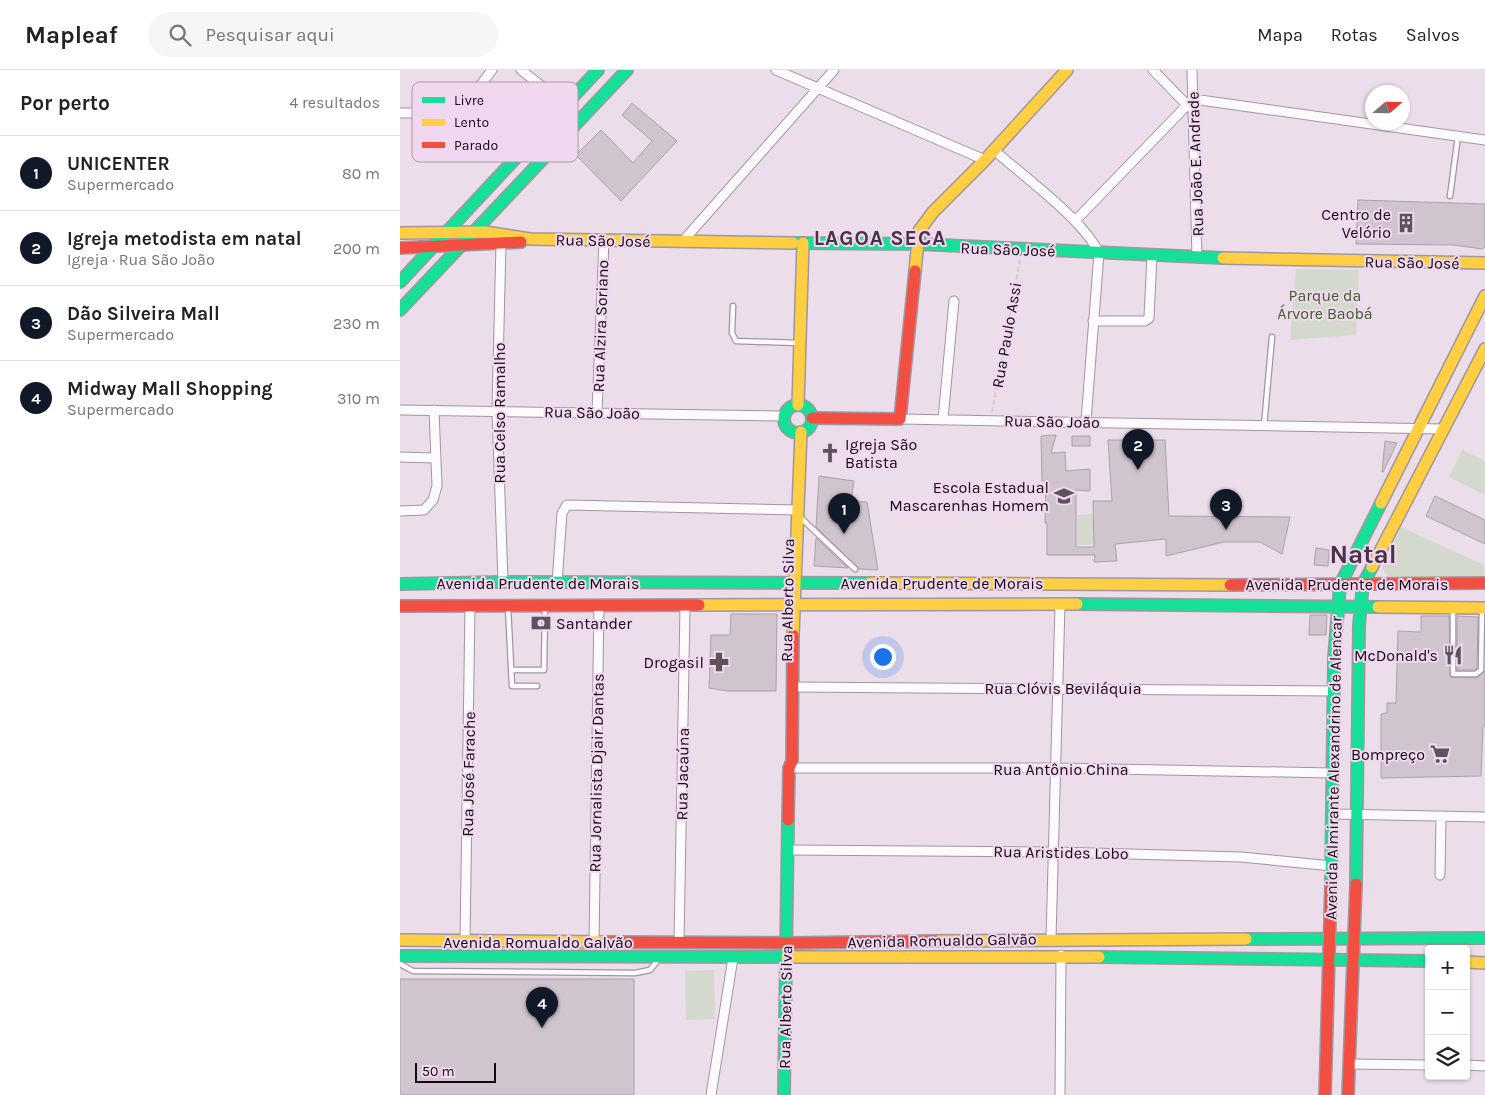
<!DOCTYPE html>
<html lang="pt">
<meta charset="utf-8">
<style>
:root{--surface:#fff;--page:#f6f6f6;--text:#222;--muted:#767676;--line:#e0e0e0;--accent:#111827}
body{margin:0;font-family:Karla,sans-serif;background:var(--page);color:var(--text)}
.controls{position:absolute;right:15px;bottom:15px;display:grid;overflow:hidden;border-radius:5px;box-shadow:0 1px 4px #0004}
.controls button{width:45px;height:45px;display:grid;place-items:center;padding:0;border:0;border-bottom:1px solid var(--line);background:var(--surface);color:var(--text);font:25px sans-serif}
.compass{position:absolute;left:965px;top:15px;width:45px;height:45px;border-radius:50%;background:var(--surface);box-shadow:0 1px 4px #0004;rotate:70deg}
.scale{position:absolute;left:15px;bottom:12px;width:81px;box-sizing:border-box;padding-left:5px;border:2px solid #120911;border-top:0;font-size:14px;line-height:18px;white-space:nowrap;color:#120911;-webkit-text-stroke:4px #f1d7ef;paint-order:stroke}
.you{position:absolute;left:482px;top:586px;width:18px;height:18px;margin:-12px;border:4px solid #fff;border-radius:50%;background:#1a73e8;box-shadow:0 0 0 8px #1a73e833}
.badge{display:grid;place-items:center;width:32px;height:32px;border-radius:50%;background:var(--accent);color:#fff;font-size:16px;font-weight:700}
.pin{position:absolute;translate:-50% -41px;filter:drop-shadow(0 1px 2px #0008)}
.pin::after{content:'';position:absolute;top:26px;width:18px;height:15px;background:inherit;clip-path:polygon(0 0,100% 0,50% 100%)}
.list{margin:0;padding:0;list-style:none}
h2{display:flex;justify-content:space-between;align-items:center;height:65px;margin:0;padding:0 20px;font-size:21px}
h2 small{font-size:16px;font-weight:400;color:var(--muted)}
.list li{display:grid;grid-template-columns:32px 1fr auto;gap:15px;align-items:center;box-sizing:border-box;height:75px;padding:0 20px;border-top:1px solid var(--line)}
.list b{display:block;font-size:19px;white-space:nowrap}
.list p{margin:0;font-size:16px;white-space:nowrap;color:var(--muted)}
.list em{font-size:16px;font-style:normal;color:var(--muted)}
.icon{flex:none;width:28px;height:28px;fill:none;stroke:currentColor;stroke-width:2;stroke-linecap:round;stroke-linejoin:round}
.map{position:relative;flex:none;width:1085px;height:1025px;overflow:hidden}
header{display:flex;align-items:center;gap:30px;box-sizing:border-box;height:70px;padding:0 25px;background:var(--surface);border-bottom:1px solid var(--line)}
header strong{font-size:24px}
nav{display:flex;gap:28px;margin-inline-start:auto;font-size:18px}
.search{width:350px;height:45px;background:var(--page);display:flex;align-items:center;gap:12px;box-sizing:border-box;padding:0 18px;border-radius:28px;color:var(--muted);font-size:19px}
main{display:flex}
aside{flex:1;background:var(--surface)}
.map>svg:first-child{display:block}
.green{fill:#d3dacd}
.building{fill:#d0c5ce;stroke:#aca0aa}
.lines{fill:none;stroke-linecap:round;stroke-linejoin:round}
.lane-casing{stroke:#a196a0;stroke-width:7}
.street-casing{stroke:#a196a0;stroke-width:11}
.fast-casing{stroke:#a196a0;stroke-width:14}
.slow-casing{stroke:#a196a0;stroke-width:14}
.jam-casing{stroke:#a196a0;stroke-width:14}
.path{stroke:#d1ccd0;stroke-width:2;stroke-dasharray:5 2.5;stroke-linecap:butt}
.lane{stroke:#fcfafc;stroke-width:4.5}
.street{stroke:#fcfafc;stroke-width:9}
.fast{stroke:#16e098;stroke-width:11}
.slow{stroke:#ffcf43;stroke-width:11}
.jam{stroke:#f24e42;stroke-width:11}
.labels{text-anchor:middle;stroke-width:4;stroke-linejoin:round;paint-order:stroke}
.street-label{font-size:16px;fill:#120911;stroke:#f1d7ef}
.poi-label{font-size:16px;fill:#120911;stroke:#f1d7ef;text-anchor:end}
.park-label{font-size:16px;fill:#3d612a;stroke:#f1d7ef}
.district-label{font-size:21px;font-weight:bold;letter-spacing:1px;fill:#473346;stroke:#f1d7ef}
.town-label{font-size:26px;font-weight:bold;fill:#473346;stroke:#f1d7ef}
.key{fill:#f1d7ef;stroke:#ae99ac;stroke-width:1}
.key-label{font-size:14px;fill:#120911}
</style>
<header>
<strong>Mapleaf</strong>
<div class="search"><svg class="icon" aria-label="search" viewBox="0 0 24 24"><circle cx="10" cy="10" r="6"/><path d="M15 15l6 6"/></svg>Pesquisar aqui</div>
<nav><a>Mapa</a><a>Rotas</a><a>Salvos</a></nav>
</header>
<main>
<aside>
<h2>Por perto<small>4 resultados</small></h2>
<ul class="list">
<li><span class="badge">1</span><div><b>UNICENTER</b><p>Supermercado</p></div><em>80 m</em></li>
<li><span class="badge">2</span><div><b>Igreja metodista em natal</b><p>Igreja · Rua São João</p></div><em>200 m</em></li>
<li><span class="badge">3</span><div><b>Dão Silveira Mall</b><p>Supermercado</p></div><em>230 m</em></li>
<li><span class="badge">4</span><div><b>Midway Mall Shopping</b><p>Supermercado</p></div><em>310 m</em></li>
</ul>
</aside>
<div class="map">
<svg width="1085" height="1025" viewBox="0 0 1085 1025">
<rect width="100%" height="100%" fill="#ebddea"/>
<path class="green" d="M896,199L959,200L956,265L890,270Z
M1062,380L1085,391V425L1049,407Z
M693,444V475H677V445Z
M1001,457L1084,495L1085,510L987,506L982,497Z
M314,900L315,949L286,950L285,901Z"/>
<path class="building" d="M232,33L277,71L221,131L176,85L201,60L233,93L252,71L222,45Z
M958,130L1085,134V177L1082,179L1054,175L956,174Z
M656,365L651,383L665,382L666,401L690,399V421L676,420V477H694L693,431H712L708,370H765L769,446L890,447L882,484L860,472H824L766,486V469L715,474L717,491L694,492L695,485H647V453H645L646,411H642L641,366Z
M672,366H690V376H672Z
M985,371L997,373L983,402H982Z
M419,406L454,411L451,431L467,432L478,500L459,499L416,457Z
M1035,426L1085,450V474L1026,446Z
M416,468L448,498L414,496Z
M916,478L929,480L928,496L914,495Z
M331,544H377L376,621H327L309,618L311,565H330Z
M910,545H927L926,565H909Z
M1021,546H1049L1051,607L1077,608L1085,601V655L1083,656L1081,706L981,708V644L987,643V633H996L998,561L1021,562Z
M1057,546L1078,547L1077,598L1075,600H1057Z
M0,909H234V1025H0Z"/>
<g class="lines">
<defs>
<path id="lane" d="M1050,126L1058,66
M333,236L332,263L336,271L399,273
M864,356L872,267
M401,448L455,499
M108,537L112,616H137
M1053,541V604H1076L1081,600L1082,540
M111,600H144L145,536
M0,894L13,901L235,903L250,900L258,890"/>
<path id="street" d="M121,0L167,36
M376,0L585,90
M753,0L787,35
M792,0L797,187
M60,42L92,0
M0,43L160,42
M594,80C624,107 682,148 699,183L686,351
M675,151L793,29L1085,70
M283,171L434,0
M101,173L97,340L103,512
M693,251H745L749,248L752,185
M0,340L384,346
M197,342L204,170
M500,349L1042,359
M543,349L554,231
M0,387L35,388
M0,441L24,440L33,430L37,416L34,340
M157,513L162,443L167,435L396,440
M392,617L934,621
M389,698H656L933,703
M933,744L1085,747
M389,780L654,782L841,787L932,796
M1040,805L1041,746
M651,869L660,534
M65,871L70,536
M194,872L199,535
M279,873L285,536
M949,994L1029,995
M1066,995L1085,996
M311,1025L333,888
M660,1025L661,885"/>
<path id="fast" d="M393,173L518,174L823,188
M0,212L198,0
M0,240L227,0
M384 349a14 14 0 1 1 28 0a14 14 0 1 1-28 0Z
M0,514L103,512L470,513
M677,534L978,537
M931,814L934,588L940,515L981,433
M956,814L959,555L963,514L972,497
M846,869L1085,868
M0,886L387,887
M699,887L1029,891
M384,1025L388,750"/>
<path id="slow" d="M0,163L85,162L130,169L393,173
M823,188L1085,193
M515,201L519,161L533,142L585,90L667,0
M398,335L403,173
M981,433L1085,226
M972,497L1085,279
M470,513L830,515
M299,535L677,534
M978,537L1085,538
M393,565L401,362
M0,870L206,872
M536,871L846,869
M387,887H699
M1066,892L1085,893"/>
<path id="jam" d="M0,178L121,172
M412,348L500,349L515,201
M830,515L1085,513
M0,536L299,535
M388,750L389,698L392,691L393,565
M206,872L391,873L536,871
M925,1025L931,814
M948,1025L956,814"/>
</defs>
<use href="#lane" class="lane-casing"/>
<use href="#street" class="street-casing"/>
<use href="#fast" class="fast-casing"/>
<use href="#slow" class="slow-casing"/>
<use href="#jam" class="jam-casing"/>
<path class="path" d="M592,342L620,190"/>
<use href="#lane" class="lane"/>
<use href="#street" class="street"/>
<use href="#fast" class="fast"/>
<use href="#slow" class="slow"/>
<use href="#jam" class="jam"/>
</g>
<defs>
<symbol id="building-bare" viewBox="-9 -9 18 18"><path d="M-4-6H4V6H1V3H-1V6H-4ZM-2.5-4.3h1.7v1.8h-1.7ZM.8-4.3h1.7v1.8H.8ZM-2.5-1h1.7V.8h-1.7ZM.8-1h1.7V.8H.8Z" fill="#5e535d" stroke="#f1d7ef" stroke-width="2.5" paint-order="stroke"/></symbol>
<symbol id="church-bare" viewBox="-9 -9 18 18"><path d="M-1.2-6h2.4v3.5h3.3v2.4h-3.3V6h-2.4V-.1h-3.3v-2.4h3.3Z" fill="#5e535d" stroke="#f1d7ef" stroke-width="2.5" paint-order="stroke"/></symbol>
<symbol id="school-bare" viewBox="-9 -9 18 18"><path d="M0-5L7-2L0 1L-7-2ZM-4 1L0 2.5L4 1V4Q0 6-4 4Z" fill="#5e535d" stroke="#f1d7ef" stroke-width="2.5" paint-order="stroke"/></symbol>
<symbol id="bank-bare" viewBox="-9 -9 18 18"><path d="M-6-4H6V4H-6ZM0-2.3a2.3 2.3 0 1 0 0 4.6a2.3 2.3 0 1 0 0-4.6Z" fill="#5e535d" stroke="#f1d7ef" stroke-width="2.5" paint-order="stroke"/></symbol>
<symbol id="restaurant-bare" viewBox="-9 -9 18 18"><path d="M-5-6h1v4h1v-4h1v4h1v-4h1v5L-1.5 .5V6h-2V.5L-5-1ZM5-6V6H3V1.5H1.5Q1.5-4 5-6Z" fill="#5e535d" stroke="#f1d7ef" stroke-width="2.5" paint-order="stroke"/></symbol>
<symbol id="pharmacy-bare" viewBox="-9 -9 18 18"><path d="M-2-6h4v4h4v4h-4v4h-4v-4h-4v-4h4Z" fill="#5e535d" stroke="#f1d7ef" stroke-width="2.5" paint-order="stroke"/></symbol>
<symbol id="supermarket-bare" viewBox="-9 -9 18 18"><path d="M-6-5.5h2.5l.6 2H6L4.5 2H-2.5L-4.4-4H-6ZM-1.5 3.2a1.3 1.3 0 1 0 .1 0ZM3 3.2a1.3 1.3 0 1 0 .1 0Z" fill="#5e535d" stroke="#f1d7ef" stroke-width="2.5" paint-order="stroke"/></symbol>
</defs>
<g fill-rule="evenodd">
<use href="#building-bare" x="992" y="139" width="28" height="28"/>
<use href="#church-bare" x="416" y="369" width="28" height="28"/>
<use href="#school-bare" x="650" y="412" width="28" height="28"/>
<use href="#bank-bare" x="127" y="539" width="28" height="28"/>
<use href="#restaurant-bare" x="1039" y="571" width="28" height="28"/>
<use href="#pharmacy-bare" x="305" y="578" width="28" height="28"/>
<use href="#supermarket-bare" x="1026" y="670" width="28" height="28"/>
</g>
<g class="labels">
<g class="street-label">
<text transform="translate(795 94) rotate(-92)" y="6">Rua João E. Andrade</text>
<text transform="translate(203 170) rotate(1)" y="6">Rua São José</text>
<text transform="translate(608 179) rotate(2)" y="6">Rua São José</text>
<text transform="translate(1012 192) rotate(1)" y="6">Rua São José</text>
<text transform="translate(200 256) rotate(-88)" y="6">Rua Alzira Soriano</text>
<text transform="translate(606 265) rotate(-80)" y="6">Rua Paulo Assi</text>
<text transform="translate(192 342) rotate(1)" y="6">Rua São João</text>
<text transform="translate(99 343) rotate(-90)" y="6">Rua Celso Ramalho</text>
<text transform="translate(652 351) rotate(1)" y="6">Rua São João</text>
<text x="138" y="519">Avenida Prudente de Morais</text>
<text x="542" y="519">Avenida Prudente de Morais</text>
<text x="947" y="520">Avenida Prudente de Morais</text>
<text transform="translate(387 530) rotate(-89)" y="6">Rua Alberto Silva</text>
<text x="663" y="624">Rua Clóvis Beviláquia</text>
<text transform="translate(933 698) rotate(-89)" y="6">Avenida Almirante Alexandrino de Alencar</text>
<text x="661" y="705">Rua Antônio China</text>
<text transform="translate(196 703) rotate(-89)" y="6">Rua Jornalista Djair Dantas</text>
<text transform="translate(68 704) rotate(-89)" y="6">Rua José Farache</text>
<text transform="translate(282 704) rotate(-89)" y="6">Rua Jacaúna</text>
<text transform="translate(661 782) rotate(1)" y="6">Rua Aristides Lobo</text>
<text transform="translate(542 870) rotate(-1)" y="6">Avenida Romualdo Galvão</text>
<text x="138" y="878">Avenida Romualdo Galvão</text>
<text transform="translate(385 937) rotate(-89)" y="6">Rua Alberto Silva</text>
</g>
<g class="poi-label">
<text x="991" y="150">Centro de<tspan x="991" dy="18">Velório</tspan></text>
<text x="445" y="380" text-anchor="start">Igreja São<tspan x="445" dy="18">Batista</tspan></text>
<text x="649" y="423">Escola Estadual<tspan x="649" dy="18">Mascarenhas Homem</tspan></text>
<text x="156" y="559" text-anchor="start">Santander</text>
<text x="1038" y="591">McDonald's</text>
<text x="304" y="598">Drogasil</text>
<text x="1025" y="690">Bompreço</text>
</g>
<g class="park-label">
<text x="925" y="231">Parque da<tspan x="925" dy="18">Árvore Baobá</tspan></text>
</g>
<g class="district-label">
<text x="480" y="175">LAGOA SECA</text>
</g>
<g class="town-label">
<text x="963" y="493">Natal</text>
</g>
</g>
<rect x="12" y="12" width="166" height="80" rx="8" class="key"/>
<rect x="22" y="27" width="23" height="6" fill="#16e098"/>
<rect x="22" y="49" width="23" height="7" fill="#ffcf43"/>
<rect x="22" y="72" width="23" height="6" fill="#f24e42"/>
<g class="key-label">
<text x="54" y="35">Livre</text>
<text x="54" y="57">Lento</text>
<text x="54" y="80">Parado</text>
</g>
</svg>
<div class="controls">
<button>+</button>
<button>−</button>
<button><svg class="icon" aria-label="layers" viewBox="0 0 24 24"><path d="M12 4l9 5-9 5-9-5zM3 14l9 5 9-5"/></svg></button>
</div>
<svg class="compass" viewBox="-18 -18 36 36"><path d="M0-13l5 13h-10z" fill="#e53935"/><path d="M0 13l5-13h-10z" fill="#767676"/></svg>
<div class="scale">50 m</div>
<div class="you"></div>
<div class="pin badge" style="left:444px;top:464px">1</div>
<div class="pin badge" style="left:738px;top:400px">2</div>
<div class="pin badge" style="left:826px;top:460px">3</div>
<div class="pin badge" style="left:142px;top:958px">4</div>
</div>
</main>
